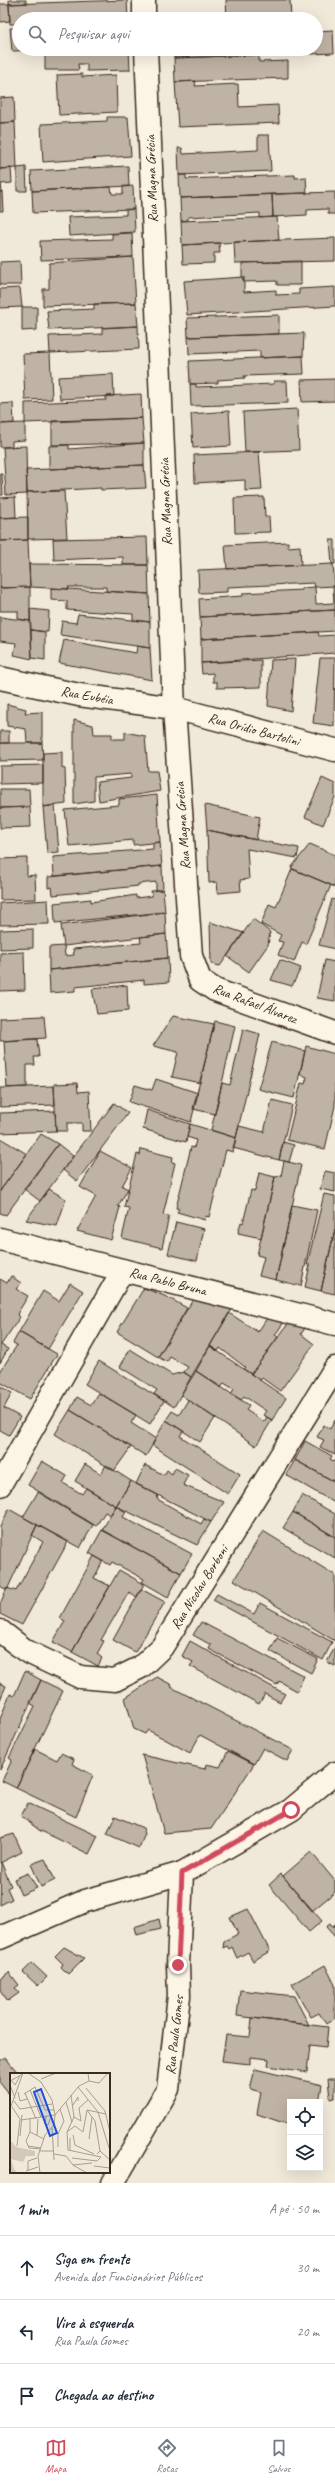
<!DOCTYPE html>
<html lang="pt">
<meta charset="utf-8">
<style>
:root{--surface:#fff;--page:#f2f2f3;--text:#1f2937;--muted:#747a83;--line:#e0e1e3;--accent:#d1495b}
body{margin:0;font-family:Caveat,sans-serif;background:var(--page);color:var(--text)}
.controls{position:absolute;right:12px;bottom:12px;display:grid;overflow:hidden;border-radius:0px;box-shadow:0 4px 16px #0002}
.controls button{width:36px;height:36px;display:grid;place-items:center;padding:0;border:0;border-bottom:1px solid var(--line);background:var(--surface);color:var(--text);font:20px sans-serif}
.stop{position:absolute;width:12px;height:12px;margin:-9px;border:3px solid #d1495b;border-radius:50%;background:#fff}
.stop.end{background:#d1495b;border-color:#fff;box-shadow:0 1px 4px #0008}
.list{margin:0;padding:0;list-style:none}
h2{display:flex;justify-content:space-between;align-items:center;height:52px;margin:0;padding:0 16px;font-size:17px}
h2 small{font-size:13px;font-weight:400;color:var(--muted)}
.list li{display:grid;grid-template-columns:26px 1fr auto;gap:12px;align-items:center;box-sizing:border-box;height:64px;padding:0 16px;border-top:1px solid var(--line)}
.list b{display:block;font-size:15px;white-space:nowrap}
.list p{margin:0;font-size:13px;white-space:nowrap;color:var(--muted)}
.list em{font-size:13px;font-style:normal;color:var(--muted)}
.icon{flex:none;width:22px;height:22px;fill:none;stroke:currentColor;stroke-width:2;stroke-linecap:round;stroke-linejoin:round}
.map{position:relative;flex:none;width:335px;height:2183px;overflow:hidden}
.search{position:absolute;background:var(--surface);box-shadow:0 4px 16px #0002;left:12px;right:12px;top:12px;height:44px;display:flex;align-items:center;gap:10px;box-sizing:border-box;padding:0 14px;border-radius:22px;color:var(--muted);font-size:15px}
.sheet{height:244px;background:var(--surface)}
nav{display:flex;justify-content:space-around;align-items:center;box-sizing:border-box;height:56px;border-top:1px solid var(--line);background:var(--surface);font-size:11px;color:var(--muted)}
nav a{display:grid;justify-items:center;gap:2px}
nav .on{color:var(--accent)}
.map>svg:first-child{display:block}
.building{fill:#beb3a4;stroke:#3b2a1e}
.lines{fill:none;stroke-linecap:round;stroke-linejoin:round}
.minor-casing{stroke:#3b2a1e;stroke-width:25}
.tertiary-casing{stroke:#3b2a1e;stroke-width:25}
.minor{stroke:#fcf5e5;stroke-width:22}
.tertiary{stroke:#fcf5e5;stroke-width:22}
.route{stroke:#d1495b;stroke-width:5}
.labels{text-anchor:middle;stroke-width:3;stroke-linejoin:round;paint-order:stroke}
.street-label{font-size:14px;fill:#3b2a1e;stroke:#fcf5e5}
.inset-road{fill:none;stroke:#a89d8e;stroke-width:1}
.view{fill:#1d4ed8;fill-opacity:0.15;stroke:#1d4ed8;stroke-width:2}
.inset-edge{fill:none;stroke:#3b2a1e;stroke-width:2}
</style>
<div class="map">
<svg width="335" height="2183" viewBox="0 0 335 2183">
<rect width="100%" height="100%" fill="#f0e9d9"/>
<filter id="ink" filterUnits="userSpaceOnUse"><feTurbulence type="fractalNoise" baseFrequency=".025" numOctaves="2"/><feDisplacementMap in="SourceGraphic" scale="8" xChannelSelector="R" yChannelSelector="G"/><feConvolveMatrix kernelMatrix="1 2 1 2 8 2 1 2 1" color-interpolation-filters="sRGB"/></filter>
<g filter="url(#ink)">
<path class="building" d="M9,0H26V3L9,4Z
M127,0L128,19H19V24H10L9,4Z
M226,0H290L291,19H227Z
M0,4H9L10,21L0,22Z
M10,28H19V49L45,50L12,51Z
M333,30L334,53L311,54V49H316V31Z
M129,49L130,70L87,71V64H78L79,70H45V50Z
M174,49H280L254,50V55L174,58Z
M259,55V62L288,61V78L175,82L174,58Z
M82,74V77L116,75L117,112L59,115L57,75Z
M196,81L195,86L238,84L239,107L278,105L279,123L178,127L175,82Z
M14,97L15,122L0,123V98Z
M107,117H128L131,156L43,162L41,124L107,121Z
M15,122L17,168L0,169V123Z
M258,135H269L271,171L179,175L178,148H182L183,154L258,150Z
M128,166L129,186L32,191L31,171Z
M26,167L27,191H17V168Z
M11,168L12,183L1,184L2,192H0V169Z
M179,175H186V179L295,175V178L306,177L307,193L180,198Z
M133,186L134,209L33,213L32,191L111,187L112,194H123V187Z
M0,192H2L3,211H0Z
M335,192V214H328V209L307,210V215L273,217L272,194Z
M272,194L273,217L260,218V213L188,217V220L181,221L180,198Z
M134,209L135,232L69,236L68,217L126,215V210Z
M277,217L279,240L182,245L181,221Z
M132,233L133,257L41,260L40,241L112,239V234Z
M335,238V261L235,263L234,242Z
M219,243L220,253H214V263L183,264L182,245Z
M133,257L136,303L43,306V289H49V263Z
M20,261L21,285H0V262Z
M301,261V285H277V281L244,282L242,277V263Z
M244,277V292L276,290V295L299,294V289L335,287V306L187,315L184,281Z
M20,288L22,307L0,308V289Z
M136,303L138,326L49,330L47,311L94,309V304Z
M22,307H37V330L22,331Z
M279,315V334L188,337L187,318Z
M138,326L139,349L50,353L49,336L102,334V328Z
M304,333L303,356L260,358V351L189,354L188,337Z
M50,353L52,399L25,400L23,354Z
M303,356L304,374L244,376L245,378L218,380V383L190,384L189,361Z
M113,374L114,396L60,399L58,377Z
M335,379V401L302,402L301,380Z
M274,381H287L288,403L191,406L190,384H196V387L274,384Z
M141,394L142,418L25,423V403L106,400V396Z
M13,403L14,423L0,424V404Z
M297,409L299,450L245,452L243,412Z
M229,411L231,446L193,448L191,414Z
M142,418L144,443L52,445V421Z
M25,423V440L12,441V447H0V424Z
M144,443V465L49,469V446L69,445V449Z
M26,446L27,494L6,495L3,447Z
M259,452L262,490L245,491V480L195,483L194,455Z
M144,465L146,488L101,490V488L27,492L26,470Z
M0,474H2L3,495H0Z
M64,491L67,538L28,539L27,492Z
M15,497L16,517L0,518V498Z
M264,497L265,517H269L270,532L235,533L234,498Z
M28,517V540L0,541V518Z
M147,537L148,565H123V557L54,560L53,539Z
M28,540L30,587L0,588V541Z
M330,540H335V564H332Z
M288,542V547L300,546L301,565L227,569L225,545Z
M29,564L148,565L149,594L106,591V587H68L69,589L30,587Z
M333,564L335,586L315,587L314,583L227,587V592L199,593L198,570Z
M333,586H335V610L200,617L199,599L243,596V593L302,590V588L315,587L316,604L334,603Z
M30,587V621L18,619V611H0V588Z
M51,588L149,594L150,622L133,620V614L67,610V601L51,600Z
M30,609L49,611L48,632L31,630Z
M335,610V631L201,639L200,617Z
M78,614L150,622V648L60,635L62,621L76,623Z
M0,617L30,621L32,659L14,655L16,643L0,641Z
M31,630L45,632V660L32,658Z
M318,632L319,636L335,635V653L201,663V639Z
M64,640L136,653L137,646L150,648L152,680L59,663Z
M320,658H335L334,726L313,723Z
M295,659L291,711L268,706L271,660Z
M261,660V687L217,688V682H213V673L202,674L201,663Z
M7,704L26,709L25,713L42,712V743H27L26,729L7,726Z
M74,720L93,725L94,734H112V739H125V732L145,736L148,771H157L160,791L99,801L97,782L131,778V774L94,777V801L74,804Z
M0,731H9V743H0Z
M0,743H42L43,760L0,761Z
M62,752V768L65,769L66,804L43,807V753Z
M43,765V783L0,784V766Z
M322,778L335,784V797L323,825L305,817Z
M0,789H29L30,807L0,808Z
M157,795L160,842L133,845V840L69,846L65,810L119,805V799Z
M55,805L59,852L47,853L43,807Z
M205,805L260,817L256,840L207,830Z
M30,807L31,827L0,828V808Z
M207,830L299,848L297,858L247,849L249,879L240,880L241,891L218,893L217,882L209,883Z
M160,842L162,866L54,876L53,857L153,849V843Z
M310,844L335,855V887L291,868Z
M27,858V876L35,875L36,899L0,900V859Z
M162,866L163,890H156V882L138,884V886L53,895L52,887L48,888V877Z
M292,869L331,885L306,944L302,942L294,962L278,955L283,942L278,941L281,935L261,924L269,904L276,907Z
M163,890L165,912L55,923L54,903L91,899V902L136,895V898L152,896L151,891Z
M332,899L335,900V949L319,945Z
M48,900L49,924L0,925V903Z
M165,912L166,934L64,946L61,925Z
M253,919L270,932L268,945L249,972L227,956Z
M210,922L244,933L220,966L211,964Z
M33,929V948L0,949V930Z
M166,934L168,958L49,970V947L64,946L65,956L74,955L73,949L141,943L140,937Z
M24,952L25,990L0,991V953Z
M168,958L169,982L144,984V980L75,987V991L50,993L49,970Z
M280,960L301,968L292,986L271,980Z
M325,960L335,962V1001L317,998Z
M127,985L128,1011L97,1014L92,989Z
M44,1016L46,1038L0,1041V1018Z
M173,1016L214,1024L200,1083L172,1077L178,1052L153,1046Z
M215,1021L235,1026L215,1114L193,1109Z
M243,1029L260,1034L236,1138L211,1130L222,1083L230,1085Z
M37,1039L39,1057H34L35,1065H27V1087L7,1088L4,1041Z
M272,1042L305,1051L294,1098L258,1089Z
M306,1046L335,1054V1106L325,1149L287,1140L301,1083L305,1084L307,1077L300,1074Z
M156,1079L198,1093L191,1122L129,1102L135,1085L152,1090Z
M77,1083L78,1092L89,1091L91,1131H82V1123H67V1131H56L54,1084Z
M54,1086L55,1105L0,1107V1088Z
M272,1100L292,1105L279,1160L233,1148L239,1126L264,1132Z
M114,1103L128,1113L77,1181L63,1170Z
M147,1110L190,1124L186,1142L143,1129Z
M55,1111L56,1131L0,1133V1113Z
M190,1124L236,1138L233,1152L226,1150L209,1217L206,1216L205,1220L177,1212L179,1209L176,1208L191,1147L194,1148L196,1140L187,1137Z
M41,1134L58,1144L6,1215L0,1213V1191Z
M0,1138L27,1154L0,1191Z
M283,1142L294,1145L289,1162L279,1160Z
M58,1144L73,1156L40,1201L24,1189Z
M141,1149L173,1157L172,1162L175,1163L163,1215L169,1216L162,1248L122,1238L129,1208L124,1207L137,1154L140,1155Z
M100,1151L132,1168L122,1186L128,1189L118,1206L120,1207L111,1240L77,1231L96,1196L80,1187Z
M284,1161L301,1165L276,1280L259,1276L264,1257L257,1255L275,1177L281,1176Z
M325,1171L335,1173V1192L320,1189Z
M259,1173L275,1177L261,1238L238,1233L241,1222L243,1223L251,1190L255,1191Z
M49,1189L66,1199L57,1226L26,1220Z
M324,1194L335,1196V1229L321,1291L305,1287L310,1265H307Z
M292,1205L317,1210L301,1286L276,1280Z
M176,1222L204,1229L197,1261L168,1254Z
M335,1229V1294L321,1291Z
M11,1276L21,1283L16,1289L28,1296L17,1314L20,1317L1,1345L8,1349L0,1363V1279L7,1283Z
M70,1283L83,1291L48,1349L19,1332L43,1291L59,1301Z
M144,1288L167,1297L187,1308L158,1357L117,1332Z
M194,1298L232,1309L191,1377L184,1372L188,1367L170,1357L167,1362L158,1357Z
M229,1313L258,1332L267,1318L284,1322L275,1335L278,1337L251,1374L243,1369L245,1367L220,1348L218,1351L210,1346Z
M288,1324L305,1328L301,1334L314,1344L280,1391L262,1378L260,1380L251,1374Z
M19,1332L57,1354L30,1399L0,1382V1372L17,1345L13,1343Z
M210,1346L286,1398L272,1420L263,1415L266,1411L244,1396L241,1400L231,1394L234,1389L224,1383L221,1388L196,1371Z
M130,1349L172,1375L183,1372L191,1377L174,1407L154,1394L157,1390L120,1367Z
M99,1361L164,1401L150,1424L85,1384Z
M196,1371L249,1405L246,1410L264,1422L267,1417L272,1420L256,1446L181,1395Z
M0,1386L12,1393L4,1408L20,1417L9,1435L0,1430Z
M99,1393L136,1415L131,1423L156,1439L146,1456L70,1410L77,1397L91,1405Z
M188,1400L215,1418L200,1442L166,1420L172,1411L179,1415Z
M70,1410L131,1447L114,1471L55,1434Z
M166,1420L183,1431L180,1436L240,1474L228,1494L152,1445Z
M335,1420V1455L320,1447L324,1440L317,1437L324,1425L330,1429Z
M305,1441L332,1456L330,1459L335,1462V1482L295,1460Z
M295,1460L335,1482V1503L286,1475Z
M42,1461L67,1476L63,1483L82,1494L86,1488L116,1506L110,1515L105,1512L96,1526L28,1485Z
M85,1464L101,1474L106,1465L131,1481L116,1506L75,1481Z
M145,1465L164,1475L167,1470L172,1474L175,1468L188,1475L183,1485L224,1502L211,1522L136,1484Z
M131,1481L158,1495L157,1499L201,1524L204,1519L211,1522L197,1545L116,1506Z
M38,1492L93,1525L80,1548L23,1517Z
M302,1495L335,1514V1537L293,1512Z
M116,1506L126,1512L123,1517L192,1554L181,1573L102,1530Z
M9,1509L37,1525L7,1590L0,1586V1527Z
M293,1512L335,1537V1558L283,1528Z
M37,1525L68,1542L22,1625L0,1614V1604L7,1588L16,1591L43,1542L32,1535Z
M102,1530L181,1573L168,1597L142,1582L144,1579L112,1562L110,1565L89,1553Z
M263,1531L335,1575V1641L234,1580Z
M94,1556L103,1561L94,1578L110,1586L72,1652L53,1642L65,1621L60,1618Z
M119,1570L144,1584L137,1597L129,1592L101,1640L104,1641L97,1654L102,1658L98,1666L72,1652Z
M141,1589L165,1602L135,1652L113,1640Z
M217,1594L254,1614L260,1603L332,1642L323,1660L213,1600Z
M201,1622L304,1676L297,1691L279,1681L277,1685L209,1649L211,1645L193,1635Z
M277,1638L318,1659L311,1673L270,1651Z
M190,1641L285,1694L280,1702L265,1694L259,1704L190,1666L193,1662L182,1656Z
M335,1647V1666L327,1662Z
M25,1671L41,1680L0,1770V1719L10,1694L14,1696Z
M157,1677L172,1685L171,1687L293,1750L287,1761L263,1748L254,1764L200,1735L190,1753L148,1730L145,1734L134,1729L125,1698Z
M41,1680L63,1691L16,1788L2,1781L12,1760L9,1758L35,1706L30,1703Z
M0,1683L6,1686L0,1700Z
M35,1749L57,1760L61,1753L74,1759L72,1764L93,1775L76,1817L16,1788Z
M228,1751L254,1764L211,1829L164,1833L142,1755L205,1769L206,1764L220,1767Z
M28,1803L98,1836L89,1854L39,1830L21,1816Z
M115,1816L143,1828L145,1834L139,1848L107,1834Z
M14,1834L22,1852L0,1863V1838Z
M311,1852L335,1881V1892L312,1911L283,1876Z
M45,1859L55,1880L41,1887L31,1864Z
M1,1862L11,1886L7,1888L12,1899L0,1905Z
M28,1873L37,1888L21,1895L14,1879Z
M281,1874L322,1921L309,1932L269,1885Z
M248,1909L270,1951L253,1961L248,1952L237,1958L232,1947L229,1949L227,1946L223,1948L224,1941L238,1934L230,1917Z
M159,1919L161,1929L136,1935L134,1927Z
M330,1924L332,1927L335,1924V1937L326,1927Z
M64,1947L84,1958L68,1974L61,1967L63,1964L55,1956Z
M32,1963L47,1977L38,1986L23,1972Z
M325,1965L335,1985V2018L326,2024L319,2013L311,2017L292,1984Z
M9,1972L19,1985L15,1988L19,1993L8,2001L0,1990V1979Z
M240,1990L294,1996L309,2025L237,2016Z
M252,2018L328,2027L326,2047L310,2045L307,2072L268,2066L269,2059L250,2057V2064L222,2061L226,2035L250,2037Z
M5,2057L19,2074H11V2091L8,2093L0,2083V2061Z
M255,2069L322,2085L319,2102H290V2125L257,2114L261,2092L250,2089Z
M328,2079H335V2098L330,2099Z"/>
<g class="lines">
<defs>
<path id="minor" d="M144,0V19
M146,49L174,708L191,956L200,980L215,990L335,1033
M0,678L79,695L174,708L335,750
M0,1239L335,1324
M0,1485L123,1270
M0,1631L26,1651L80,1677L115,1680L141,1667L162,1647L335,1368
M113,2183L168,2089L179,1996L178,1965L182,1873"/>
<path id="tertiary" d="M0,1938L85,1901L182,1873L291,1810L335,1773"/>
</defs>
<use href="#minor" class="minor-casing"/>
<use href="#tertiary" class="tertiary-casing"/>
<use href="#minor" class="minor"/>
<use href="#tertiary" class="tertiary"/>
</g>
</g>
<g class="lines" filter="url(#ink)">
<path class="route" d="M178,1965L182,1873L291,1810"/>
</g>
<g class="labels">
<g class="street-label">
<text transform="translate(151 179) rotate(-92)" y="5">Rua Magna Grécia</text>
<text transform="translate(165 502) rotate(-92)" y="5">Rua Magna Grécia</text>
<text transform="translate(87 695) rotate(10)" y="5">Rua Eubéia</text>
<text transform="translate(254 729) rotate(15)" y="5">Rua Orídio Bartolini</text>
<text transform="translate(182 826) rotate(-94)" y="5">Rua Magna Grécia</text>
<text transform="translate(255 1003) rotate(21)" y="5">Rua Rafael Álvarez</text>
<text transform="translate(168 1281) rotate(14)" y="5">Rua Pablo Bruna</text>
<text transform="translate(199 1587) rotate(-58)" y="5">Rua Nicolau Borboni</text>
<text transform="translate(174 2035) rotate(-84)" y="5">Rua Paula Gomes</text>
</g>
</g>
<g transform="translate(10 2073)">
<rect width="100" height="100" fill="#f0e9d9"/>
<path d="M0,67L6,74L25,78V83H16L13,89L1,86L4,96L8,100H0Z" fill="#d2c9ba"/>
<path class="inset-road" d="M18,0L31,9L42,27L45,42L44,52L35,62L28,83L30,100M31,6L46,0M1,7L5,12L10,3M0,8L13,1M79,8L89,10L98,0M0,12L5,25M68,14L88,39L99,75M76,15L95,38L100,59M20,17L31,44M8,19L10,28L17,26M15,20L26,46M14,21L25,14L35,37H44M61,22L64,44L57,59L58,77L91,84L87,88L62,85M4,28L10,36L42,31M56,29L62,49M63,32L68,24V28M2,34L10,46L7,73M0,36L13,0M77,37L85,48L90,78L87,81M45,42L69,13L79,8L78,0M36,44L35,51L38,52L41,43M64,44L71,48L69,35L78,27M20,46V59L16,68L19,75L31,76M11,47L45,42M42,55L44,87M20,59L34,66M57,59L65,53L73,59L77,37L96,41M27,62L28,46M63,62L65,72L84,81M10,63L12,42M60,65V78M79,66L82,44M18,73L31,75M48,74V61L54,48L50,36M30,78H44M90,78L100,87M44,81L56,83L63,92L82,90M63,92L77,100M84,93L100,95M18,97V88L27,85M16,98L28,94"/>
<path class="view" d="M31,16L47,60L40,63L24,19Z"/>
<rect width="100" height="100" class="inset-edge"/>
</g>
</svg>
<div class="controls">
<button><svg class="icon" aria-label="locate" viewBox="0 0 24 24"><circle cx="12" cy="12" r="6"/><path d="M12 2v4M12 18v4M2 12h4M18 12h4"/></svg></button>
<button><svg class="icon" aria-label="layers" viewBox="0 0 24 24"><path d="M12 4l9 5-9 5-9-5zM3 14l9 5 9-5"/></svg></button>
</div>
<div class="stop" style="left:291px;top:1810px"></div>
<div class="stop end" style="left:178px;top:1965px"></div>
<div class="search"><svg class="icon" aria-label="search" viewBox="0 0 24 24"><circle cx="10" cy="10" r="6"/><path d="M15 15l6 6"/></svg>Pesquisar aqui</div>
</div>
<section class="sheet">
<h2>1 min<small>A pé · 50 m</small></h2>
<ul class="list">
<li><svg class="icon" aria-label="ahead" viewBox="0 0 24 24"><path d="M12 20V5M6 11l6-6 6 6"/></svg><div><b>Siga em frente</b><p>Avenida dos Funcionários Públicos</p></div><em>30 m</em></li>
<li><svg class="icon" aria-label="left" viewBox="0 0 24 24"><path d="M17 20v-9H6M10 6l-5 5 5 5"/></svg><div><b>Vire à esquerda</b><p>Rua Paula Gomes</p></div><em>20 m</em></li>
<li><svg class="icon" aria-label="arrive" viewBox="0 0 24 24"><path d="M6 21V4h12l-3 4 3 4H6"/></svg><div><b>Chegada ao destino</b></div></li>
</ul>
</section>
<nav>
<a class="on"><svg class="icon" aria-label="map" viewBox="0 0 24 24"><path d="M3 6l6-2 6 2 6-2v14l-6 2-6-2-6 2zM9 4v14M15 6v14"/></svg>Mapa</a>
<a><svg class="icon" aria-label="directions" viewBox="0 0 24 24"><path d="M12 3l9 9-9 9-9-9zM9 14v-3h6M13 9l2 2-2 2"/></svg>Rotas</a>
<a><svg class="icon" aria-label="saved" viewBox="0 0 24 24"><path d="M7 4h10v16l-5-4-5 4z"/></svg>Salvos</a>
</nav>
